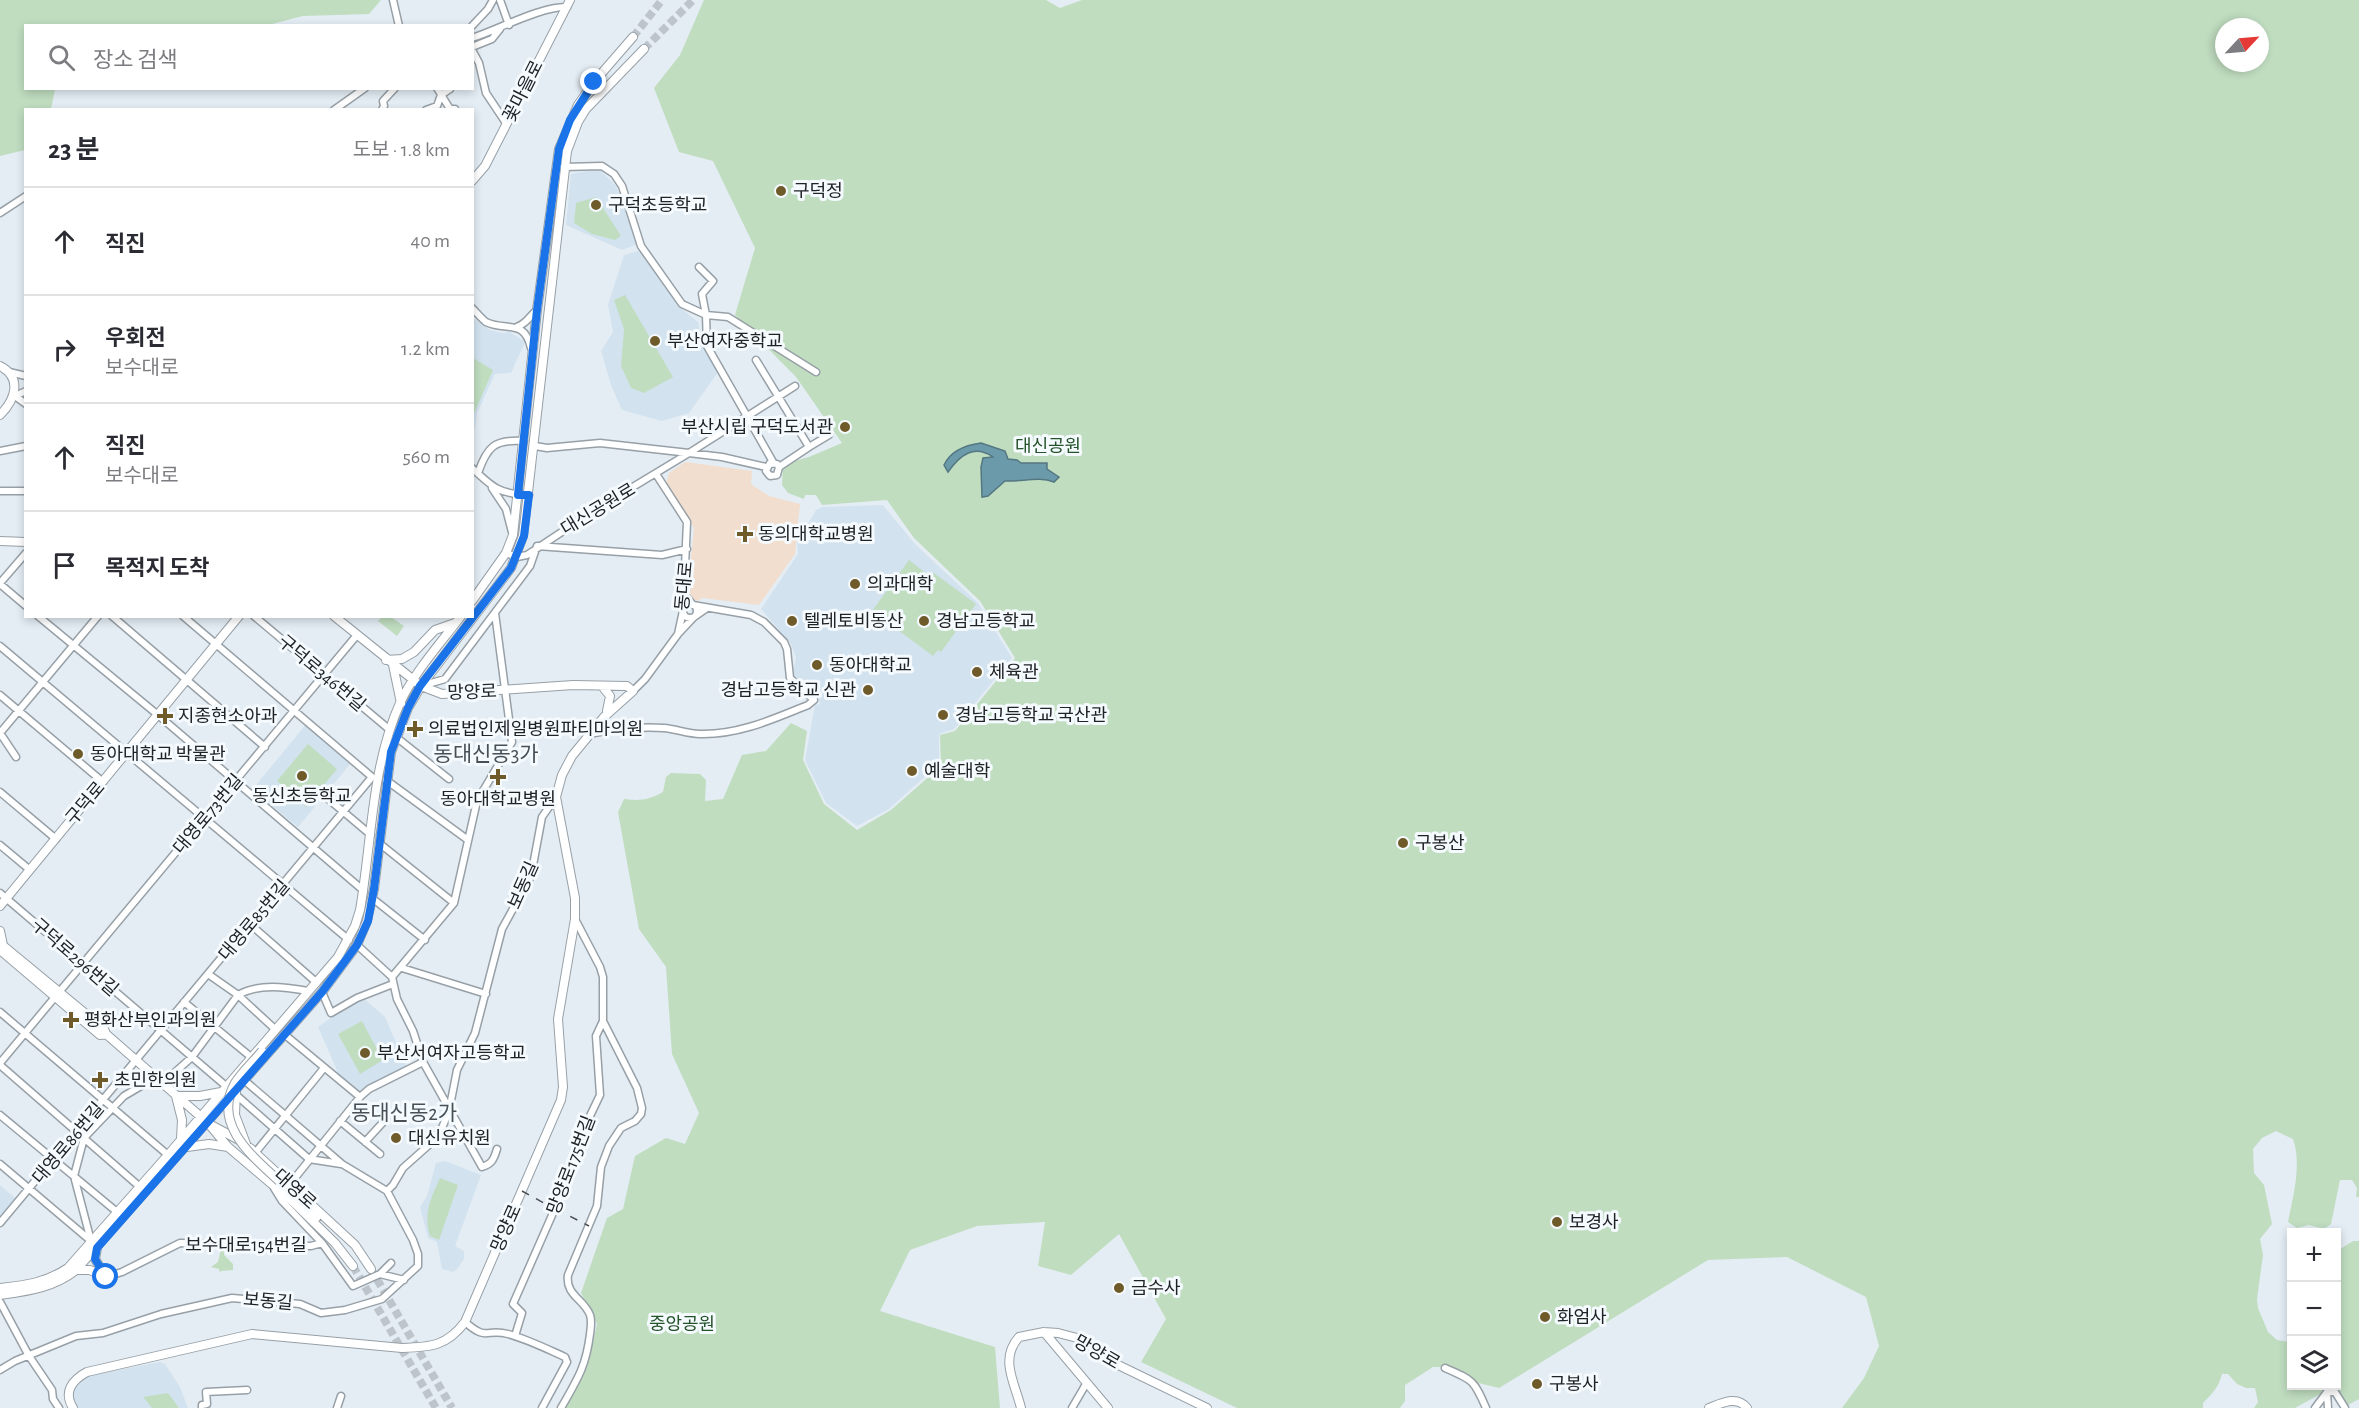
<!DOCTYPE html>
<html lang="ko">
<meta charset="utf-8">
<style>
:root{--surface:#fff;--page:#f7f7f7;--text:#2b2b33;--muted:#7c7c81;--line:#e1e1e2}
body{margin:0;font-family:"Alegreya Sans","Noto Sans KR",sans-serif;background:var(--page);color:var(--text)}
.controls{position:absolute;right:18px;bottom:18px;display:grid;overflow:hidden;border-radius:0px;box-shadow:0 3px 9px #0003}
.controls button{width:54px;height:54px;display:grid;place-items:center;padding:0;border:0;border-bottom:2px solid var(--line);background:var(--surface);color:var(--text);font:30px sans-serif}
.compass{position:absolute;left:2215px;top:18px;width:54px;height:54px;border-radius:50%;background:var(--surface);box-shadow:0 3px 9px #0003;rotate:64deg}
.stop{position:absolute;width:18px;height:18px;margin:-14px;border:4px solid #1a73e8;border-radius:50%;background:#fff}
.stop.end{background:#1a73e8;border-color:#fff;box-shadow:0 2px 6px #0008}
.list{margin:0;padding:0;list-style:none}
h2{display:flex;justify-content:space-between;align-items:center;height:78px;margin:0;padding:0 24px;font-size:26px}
h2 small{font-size:20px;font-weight:400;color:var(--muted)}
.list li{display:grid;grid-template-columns:39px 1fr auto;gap:18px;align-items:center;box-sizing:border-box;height:108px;padding:0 24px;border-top:2px solid var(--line)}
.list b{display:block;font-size:22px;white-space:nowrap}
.list p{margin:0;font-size:20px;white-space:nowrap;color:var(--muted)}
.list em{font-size:20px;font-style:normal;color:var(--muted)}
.icon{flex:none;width:33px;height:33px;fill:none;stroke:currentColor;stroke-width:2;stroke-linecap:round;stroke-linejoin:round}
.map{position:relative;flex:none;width:2359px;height:1408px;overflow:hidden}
.search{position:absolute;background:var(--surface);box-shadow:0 3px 9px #0003;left:24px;top:24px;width:450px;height:66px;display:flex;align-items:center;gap:15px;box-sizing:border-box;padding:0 21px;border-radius:0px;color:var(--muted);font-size:22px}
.panel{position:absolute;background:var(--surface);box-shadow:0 3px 9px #0003;left:24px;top:108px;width:450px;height:510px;border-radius:0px}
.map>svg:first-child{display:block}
.built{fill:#d2e2ef}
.medical{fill:#f1dece}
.green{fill:#c0ddc0;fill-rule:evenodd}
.water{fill:#6b9baa;stroke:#547782;stroke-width:1.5}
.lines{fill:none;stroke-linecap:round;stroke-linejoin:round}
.major-tunnel{stroke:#bdc5cb;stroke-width:8;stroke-dasharray:8 4;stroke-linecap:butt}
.minor-casing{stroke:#97a0a7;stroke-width:9}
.major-casing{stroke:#97a0a7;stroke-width:10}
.minor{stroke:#fff;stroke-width:6}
.major{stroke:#fff;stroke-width:8}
.rail{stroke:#4b4f53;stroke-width:1.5;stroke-dasharray:8 8;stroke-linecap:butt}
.major-bridge-casing{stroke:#97a0a7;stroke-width:10;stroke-linecap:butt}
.major-bridge{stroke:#fff;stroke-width:8}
.route{stroke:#1a73e8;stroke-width:8}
.poi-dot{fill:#6f5b2a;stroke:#f4fafe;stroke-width:2}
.labels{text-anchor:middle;stroke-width:6;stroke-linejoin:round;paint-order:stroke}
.street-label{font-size:18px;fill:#202326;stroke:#f4fafe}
.poi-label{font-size:18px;fill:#202326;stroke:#f4fafe;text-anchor:start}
.park-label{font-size:18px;fill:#255329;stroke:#f4fafe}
.quarter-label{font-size:21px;fill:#485056;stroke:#f4fafe}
</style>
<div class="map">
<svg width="2359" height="1408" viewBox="0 0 2359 1408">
<rect width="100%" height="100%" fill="#e4edf4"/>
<path class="built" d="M599,169L616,186L638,244L622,250L566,225L571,174Z
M641,250L677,305L698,322L703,349L718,372L689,413L662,421L622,410L611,385L601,351L613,332L608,305L624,255Z
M473,318L490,330L502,333L510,332L525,342L511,373L495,374L477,413L475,428L473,433Z
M883,505L915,544L978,603L1012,658L954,729L939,734V764L889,809L857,826L826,803L805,760L815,705L820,704L815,689L809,690L793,674L796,657L791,644L761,609L798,554L797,543L816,510L822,507Z
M307,723L351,763L298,827L252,790Z
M361,996L385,1017L406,1066L360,1093L339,1075L318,1027Z
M445,1161L481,1175L455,1246L464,1251V1259L457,1269L453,1272L442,1269L437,1242L428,1238L420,1207L427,1196L436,1163Z
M0,1185L16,1199L0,1218Z
M160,1362L165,1364L180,1387L188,1408H77L72,1399V1389L77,1382L87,1376Z"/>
<path class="medical" d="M685,462L752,471L751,484L769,496L800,504L795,554L759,605L703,598L697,601L687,595L694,528L666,484L669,473Z"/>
<path class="green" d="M0,0H381L369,14L303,16L268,25L26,26V88L55,89L51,109L26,110L25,150L0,156Z
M704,0H1046L1060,8L1082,0H2359V1197H2356L2357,1188L2352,1180H2340L2331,1224L2324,1229L2309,1225L2297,1228L2288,1222C2293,1197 2302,1164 2293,1139L2276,1131L2262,1138L2253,1149L2254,1173L2264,1185L2272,1224L2260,1239L2263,1255L2257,1299L2258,1308L2268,1332L2277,1340L2289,1342L2291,1334L2292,1386H2322L2324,1392L2295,1408H2254L2258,1402L2255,1388H2246L2237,1384L2228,1374H2222C2219,1387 2212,1394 2203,1403V1408H1842L1864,1378L1879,1346L1866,1297L1787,1257L1708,1260L1499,1388L1474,1382L1446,1367H1433L1405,1385V1401L1400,1408H1237L1141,1362L1166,1319L1119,1234L1071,1275L1038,1266L1045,1222L977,1226L910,1250L880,1311L995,1347L1000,1408H563L588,1363L597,1324L581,1293L607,1218L623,1209L635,1156L666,1138L685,1144L699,1113L672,1054L666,967L639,929L618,812L624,799C640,801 649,800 663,792L666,777L671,773L700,774L706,780L705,801L723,799L742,755L766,751L791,723L807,731L803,760L824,804L857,830L891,810L941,766L940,735L955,731L1015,658L980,601L914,538L887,500L822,505L816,495H805L804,499L788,493L782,485L783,464L809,457L842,443L796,377L735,315L755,248L713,161L679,152L654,88L680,55ZM2224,27H2260V63H2224Z
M596,197L621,236L615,240L592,234L574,223L576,203Z
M625,295L673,377L644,393L631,388L621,366L624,329L614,300Z
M473,358L493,370L473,416Z
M909,560L931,577L934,573L976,604L941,652L938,650L933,656L872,611Z
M382,617H391L404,626L397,636L378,621Z
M308,744L337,769L306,807L277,781Z
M362,1021L383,1060L360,1074L338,1034Z
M440,1178L458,1185L439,1240L430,1236C423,1213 431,1198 440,1178Z
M2353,1241H2359V1399L2346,1406L2331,1386H2336L2337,1251Z
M221,1249L224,1250V1255L233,1264V1270L221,1271L220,1273L219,1269L211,1267L218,1262Z
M168,1393L179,1408H152L143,1397Z"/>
<path class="water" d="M981,443L1005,451L1008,459L1017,460L1021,463H1047V469L1059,477L1054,482C1039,476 1022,482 1005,481L988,496L982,497L981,467L983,458L993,457C974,444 960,455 948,472L944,465C951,450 966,445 981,443Z"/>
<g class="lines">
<path class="major-tunnel" d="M633,37L662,0
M644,49L693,0
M353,1266L436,1408
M371,1269L452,1408"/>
<defs>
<path id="minor" d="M393,0L399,26
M500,0L509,25
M472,26L488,9L493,0
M472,38C497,30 542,6 567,7
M472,47L492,39L500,29
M472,50L479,63L486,93L506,123
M437,88L450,109H455
M334,110L365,88
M382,110L384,106L383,101L395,88
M426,110L437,106L441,95L450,89
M564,167L602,166L614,174L622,186L641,246L682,304L706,315L707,346L773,462
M0,213L26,196
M699,267L713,281L702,294L706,315L728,317L816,372
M472,308C476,312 482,319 486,322C507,332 524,318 531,348
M517,327C529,322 528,317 537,310
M756,360L809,447L829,435
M9,372L26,376
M26,391L15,396L26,404
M535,446L547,448L600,443L689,453L795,386
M0,451L26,446
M779,467L777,464L770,463L766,471L770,476L777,475L779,467L809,447
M472,468C493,488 499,494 529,495
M478,473C487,447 494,439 524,441
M492,488L506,509L512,532
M0,491H26
M506,553L517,557L527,555L598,508L689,453L722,457L766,467
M0,583L26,553
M0,584L26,606
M683 611a7 7 0 1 1 14 0a7 7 0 1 1-14 0Z
M38,616L158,715L364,891
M112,616L265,747
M183,616L372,777
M254,616L390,730
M678,634L694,617L707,608
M0,646L349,940
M421,686L445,679L530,566L537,546L662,555L687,549
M633,691L645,679L678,634L683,611L687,522L656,474
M0,695L103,782
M0,733L98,616
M0,733L16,757
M589,734C614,729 638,726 664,728C676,729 688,734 700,734C739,735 773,719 808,705L814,700L790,678L787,649L784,642L764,622L751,615L693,605L683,593
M396,737L449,779
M386,780L468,840
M0,792L56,839
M326,797L371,835
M379,843L454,903
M0,845L30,870
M0,893L226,1086
M372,898L425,940
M251,925L316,982
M357,945L392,977L397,999L413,1031L423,1062L482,1167C492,1164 494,1159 497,1149
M402,968L486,994
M208,974L238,995L276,1030
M392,977L454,903L477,801L512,742L495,613
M322,992L331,1013L357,998L393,984
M184,1002L251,1057
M0,1012L168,1155
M284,1034L360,1097
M0,1063L357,635
M0,1065L140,1187
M235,1094L309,1159L341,1164
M0,1115L117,1212
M340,1121L380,1154
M365,1142L386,1119
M255,1153L324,1068
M0,1164L91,1241
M290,1184L360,1097L369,1089L423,1062
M274,1188L282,1201L322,1243L353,1286L380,1274L391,1263
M387,1191L393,1185L403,1168L430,1144L442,1128L449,1111L457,1070L475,1033L502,929L531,876L542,817L556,797
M0,1223L372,777
M91,1241L74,1176L84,1138L124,1096L141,1086L173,1074L192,1057L238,995C259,983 285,987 308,991
M380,1274L404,1280
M106,1277L122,1272L180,1243L311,1246L322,1243
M0,1302L29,1356L52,1390L53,1399L59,1408
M465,1322C488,1342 485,1328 508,1334C527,1339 547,1349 565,1357L567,1362L542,1408
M515,1336L522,1313L513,1304L582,1147L578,1141L600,1095L596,1036L603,1021
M1445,1368C1473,1380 1474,1380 1486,1408
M0,1370L15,1361L76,1336L103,1333L161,1314L232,1298L300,1304L321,1313L345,1310L382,1299L418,1266V1254L413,1240L387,1191L342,1164L244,1080
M2327,1392L2328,1408
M202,1408V1405L207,1404L206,1392L247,1390
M337,1408L341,1396
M561,1408C577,1380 586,1367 590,1334C591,1327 592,1321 590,1315C584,1299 565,1295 568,1275L597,1206L601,1167L609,1146L621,1128L635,1121L641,1114L642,1108L637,1088L603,1021V977L600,967L575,919
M1072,1408L1086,1384
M2315,1408L2327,1392H2335L2345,1408"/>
<path id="major" d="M472,181L485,166L570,0
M0,366C23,378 15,400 0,415
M0,541L26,542
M472,601L506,553L513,535L537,310L559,149L578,105L594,82L633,37
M386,660L402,659L414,652L435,630L455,623
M393,665L401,703
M602,686L610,696L607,711
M0,906L239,616
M0,931L3,945
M0,943L104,1029L106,1034L208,1123L228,1147L294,1203L335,1243L353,1266
M0,950L100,1035L106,1034
M236,1090L235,1115L246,1144
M211,1125L241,1141
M181,1139L182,1120L176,1096H200L221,1092
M187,1147L209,1144L228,1147
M250,1148L355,1245L371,1269
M279,1181L316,1218
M97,1248L95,1259L106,1277
M76,1270H90L103,1276
M0,1288C27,1285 45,1283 68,1268L168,1155L338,957L355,926L360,910C372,841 371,768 400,703C415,671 440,644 461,616
M0,1295C28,1291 53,1288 76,1270L322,992L357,945L367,921L374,889L391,752L408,708L421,686L511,568L523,536L567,151L578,122L586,109L644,49
M1044,1332L1108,1408
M73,1408C63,1392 72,1380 87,1372L252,1334L402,1348C431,1347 447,1346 465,1322L561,1100L563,1087L558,1019L575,919V898L556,797L562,775L572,756L604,717L633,691L627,686L573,685L442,694L421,686L334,616
M1021,1408C1015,1383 999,1359 1019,1337L1044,1332L1058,1333L1081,1339L1112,1362L1207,1408
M1709,1408C1722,1403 1737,1395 1747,1408"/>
</defs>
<use href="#minor" class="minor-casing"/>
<use href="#major" class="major-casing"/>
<use href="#minor" class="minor"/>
<use href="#major" class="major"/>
<path class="rail" d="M522,1191L553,1208
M556,1209L589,1226"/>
<defs>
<path id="major-bridge" d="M262,1051C253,1062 242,1072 235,1083C212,1124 252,1156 279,1181"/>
</defs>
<use href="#major-bridge" class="major-bridge-casing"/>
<use href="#major-bridge" class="major-bridge"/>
</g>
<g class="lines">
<path class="route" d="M106,1277L95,1259L97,1248L322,992L357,945L368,921L374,889L391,752L408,708L420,686L511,568L524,536L529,495H518L537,310L559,149L570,120L594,82"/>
</g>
<g class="poi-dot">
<circle cx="781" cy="191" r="6"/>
<circle cx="596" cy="205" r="6"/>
<circle cx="655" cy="341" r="6"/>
<circle cx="845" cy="427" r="6"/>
<path d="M742 525h6v6h6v6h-6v6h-6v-6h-6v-6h6z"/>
<circle cx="855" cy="584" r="6"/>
<circle cx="792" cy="621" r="6"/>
<circle cx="924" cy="621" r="6"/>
<circle cx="817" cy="665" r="6"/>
<circle cx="977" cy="672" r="6"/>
<circle cx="868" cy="690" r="6"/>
<circle cx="943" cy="715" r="6"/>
<path d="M162 707h6v6h6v6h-6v6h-6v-6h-6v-6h6z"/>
<path d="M412 720h6v6h6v6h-6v6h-6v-6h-6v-6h6z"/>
<circle cx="78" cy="754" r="6"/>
<circle cx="912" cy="771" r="6"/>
<circle cx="302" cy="776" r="6"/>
<path d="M495 768h6v6h6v6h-6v6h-6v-6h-6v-6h6z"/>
<circle cx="1403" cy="843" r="6"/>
<path d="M68 1011h6v6h6v6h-6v6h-6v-6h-6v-6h6z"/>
<circle cx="365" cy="1053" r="6"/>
<path d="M97 1071h6v6h6v6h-6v6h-6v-6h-6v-6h6z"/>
<circle cx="396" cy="1138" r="6"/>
<circle cx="1557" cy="1222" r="6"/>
<circle cx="1119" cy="1288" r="6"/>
<circle cx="1545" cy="1317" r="6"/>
<circle cx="1537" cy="1384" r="6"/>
</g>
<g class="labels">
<g class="street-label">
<text transform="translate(523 91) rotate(-63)" y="6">꽃마을로</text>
<text transform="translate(598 509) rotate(-31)" y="6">대신공원로</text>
<text transform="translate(684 586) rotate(-85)" y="6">동대로</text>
<text transform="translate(322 673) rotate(40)" y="6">구덕로346번길</text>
<text transform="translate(472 692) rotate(-2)" y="6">망양로</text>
<text transform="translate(85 803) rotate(-50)" y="6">구덕로</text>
<text transform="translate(208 814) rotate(-50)" y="6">대영로73번길</text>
<text transform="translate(523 885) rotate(-66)" y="6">보동길</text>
<text transform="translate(254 920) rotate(-50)" y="6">대영로85번길</text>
<text transform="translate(75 957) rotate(41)" y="6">구덕로296번길</text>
<text transform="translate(68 1143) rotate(-50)" y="6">대영로86번길</text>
<text transform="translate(571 1165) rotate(-69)" y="6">망양로175번길</text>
<text transform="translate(295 1189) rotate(42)" y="6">대영로</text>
<text transform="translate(506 1228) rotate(-66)" y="6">망양로</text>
<text x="246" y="1251">보수대로154번길</text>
<text transform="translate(268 1301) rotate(5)" y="6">보동길</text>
<text transform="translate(1097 1352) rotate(30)" y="6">망양로</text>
</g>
<g class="poi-label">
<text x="793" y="197">구덕정</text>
<text x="608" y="211">구덕초등학교</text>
<text x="667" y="347">부산여자중학교</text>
<text x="833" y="433" text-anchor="end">부산시립 구덕도서관</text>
<text x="758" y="540">동의대학교병원</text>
<text x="867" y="590">의과대학</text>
<text x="804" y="627">텔레토비동산</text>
<text x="936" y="627">경남고등학교</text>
<text x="829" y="671">동아대학교</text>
<text x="989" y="678">체육관</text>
<text x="856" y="696" text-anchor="end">경남고등학교 신관</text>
<text x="955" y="721">경남고등학교 국산관</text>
<text x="178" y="722">지종현소아과</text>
<text x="428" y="735">의료법인제일병원파티마의원</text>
<text x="90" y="760">동아대학교 박물관</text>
<text x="924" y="777">예술대학</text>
<text x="302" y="802" text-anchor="middle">동신초등학교</text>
<text x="498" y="805" text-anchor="middle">동아대학교병원</text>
<text x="1415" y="849">구봉산</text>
<text x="84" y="1026">평화산부인과의원</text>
<text x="377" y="1059">부산서여자고등학교</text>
<text x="114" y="1086">초민한의원</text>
<text x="408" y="1144">대신유치원</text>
<text x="1569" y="1228">보경사</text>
<text x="1131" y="1294">금수사</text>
<text x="1557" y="1323">화엄사</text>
<text x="1549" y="1390">구봉사</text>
</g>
<g class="park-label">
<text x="1048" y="452">대신공원</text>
<text x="682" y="1330">중앙공원</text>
</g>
<g class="quarter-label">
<text x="486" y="761">동대신동3가</text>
<text x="404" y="1120">동대신동2가</text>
</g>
</g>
</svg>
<div class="controls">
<button>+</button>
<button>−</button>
<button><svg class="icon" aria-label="layers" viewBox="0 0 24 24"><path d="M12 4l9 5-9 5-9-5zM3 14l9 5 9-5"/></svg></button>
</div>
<svg class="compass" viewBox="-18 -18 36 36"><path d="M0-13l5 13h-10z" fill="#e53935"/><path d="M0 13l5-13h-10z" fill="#7c7c81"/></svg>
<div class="stop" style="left:106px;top:1277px"></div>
<div class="stop end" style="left:594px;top:82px"></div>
<div class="search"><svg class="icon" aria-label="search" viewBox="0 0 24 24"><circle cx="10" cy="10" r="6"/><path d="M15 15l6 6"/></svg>장소 검색</div>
<section class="panel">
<h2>23 분<small>도보 · 1.8 km</small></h2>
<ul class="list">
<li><svg class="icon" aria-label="ahead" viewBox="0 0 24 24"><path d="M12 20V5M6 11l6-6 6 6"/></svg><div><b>직진</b></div><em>40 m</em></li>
<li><svg class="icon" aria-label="right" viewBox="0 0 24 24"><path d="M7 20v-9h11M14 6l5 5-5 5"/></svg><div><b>우회전</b><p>보수대로</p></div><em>1.2 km</em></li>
<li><svg class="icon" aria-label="ahead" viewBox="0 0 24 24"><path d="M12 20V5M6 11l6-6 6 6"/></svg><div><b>직진</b><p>보수대로</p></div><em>560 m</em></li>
<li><svg class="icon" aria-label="arrive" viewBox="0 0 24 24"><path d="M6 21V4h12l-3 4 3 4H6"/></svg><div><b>목적지 도착</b></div></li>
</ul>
</section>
</div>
